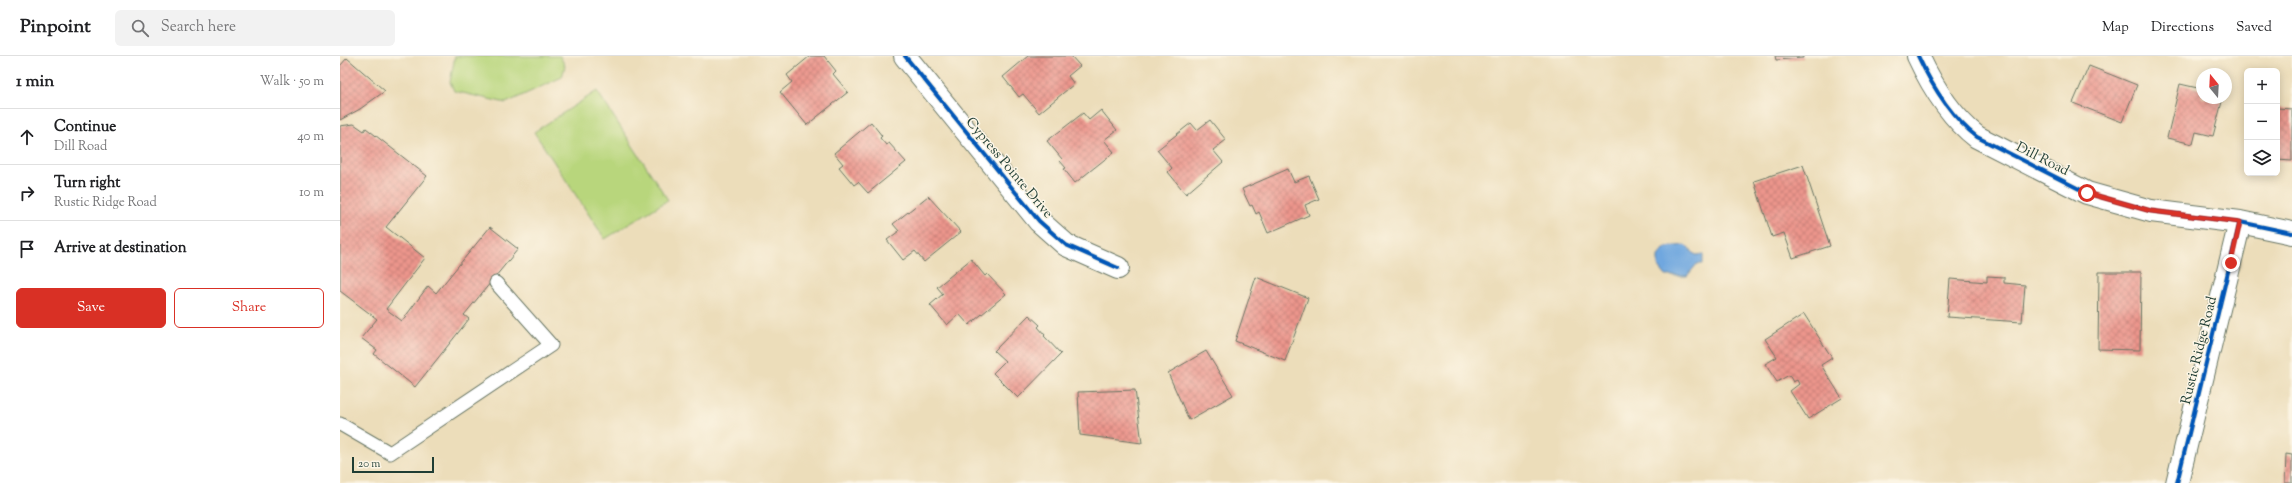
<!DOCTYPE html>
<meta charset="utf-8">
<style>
:root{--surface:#fff;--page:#f2f2f2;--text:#202124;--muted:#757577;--line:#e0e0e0;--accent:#d93025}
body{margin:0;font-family:"Sorts Mill Goudy",serif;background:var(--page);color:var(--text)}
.controls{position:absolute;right:12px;top:12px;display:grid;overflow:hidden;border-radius:6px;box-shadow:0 2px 10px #0003}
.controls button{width:36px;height:36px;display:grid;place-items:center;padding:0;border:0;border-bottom:1px solid var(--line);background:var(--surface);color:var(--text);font:20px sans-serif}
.compass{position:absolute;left:1856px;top:12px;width:36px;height:36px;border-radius:50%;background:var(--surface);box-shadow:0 2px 10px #0003;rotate:342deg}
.scale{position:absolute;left:12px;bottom:10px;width:82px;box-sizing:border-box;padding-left:4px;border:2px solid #1f3d34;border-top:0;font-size:11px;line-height:14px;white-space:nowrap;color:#1f3d34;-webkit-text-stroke:3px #fcf5e5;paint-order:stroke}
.stop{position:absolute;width:12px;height:12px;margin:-9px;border:3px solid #d93025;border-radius:50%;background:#fff}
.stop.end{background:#d93025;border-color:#fff;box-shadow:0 1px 4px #0008}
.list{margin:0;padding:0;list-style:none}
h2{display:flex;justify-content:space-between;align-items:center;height:52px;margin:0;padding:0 16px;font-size:17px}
h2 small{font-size:13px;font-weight:400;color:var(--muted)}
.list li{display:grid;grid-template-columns:26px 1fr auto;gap:12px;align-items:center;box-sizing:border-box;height:56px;padding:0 16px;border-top:1px solid var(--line)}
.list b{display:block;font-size:15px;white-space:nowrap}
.list p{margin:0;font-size:13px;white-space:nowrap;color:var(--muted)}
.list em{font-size:13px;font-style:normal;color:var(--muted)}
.actions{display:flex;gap:8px;padding:12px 16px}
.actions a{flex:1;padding:9px 0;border:1px solid var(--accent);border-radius:6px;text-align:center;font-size:14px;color:var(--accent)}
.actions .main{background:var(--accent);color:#fff}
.icon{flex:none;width:22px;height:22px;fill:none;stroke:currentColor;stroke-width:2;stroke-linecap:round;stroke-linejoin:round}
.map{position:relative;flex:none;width:1952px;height:427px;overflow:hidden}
header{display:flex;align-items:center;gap:24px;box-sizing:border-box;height:56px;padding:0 20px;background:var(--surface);border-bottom:1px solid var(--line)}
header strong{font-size:19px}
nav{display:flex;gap:22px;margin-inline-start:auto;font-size:14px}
.search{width:280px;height:36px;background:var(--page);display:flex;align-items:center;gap:10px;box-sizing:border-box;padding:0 14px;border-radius:6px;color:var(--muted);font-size:15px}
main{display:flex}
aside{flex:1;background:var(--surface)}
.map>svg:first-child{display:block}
.park{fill:#b8d67c;stroke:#6c8a58}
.water{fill:#70a7df;stroke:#48728a}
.building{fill:url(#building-cross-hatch)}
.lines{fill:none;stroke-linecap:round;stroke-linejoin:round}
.service-casing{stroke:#677563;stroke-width:15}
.minor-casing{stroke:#677563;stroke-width:24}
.service{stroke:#fff;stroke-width:13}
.minor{stroke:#fff;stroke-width:22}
.cycleway-casing{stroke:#fcf5e5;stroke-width:6}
.cycleway{stroke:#0057b8;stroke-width:4}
.route{stroke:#d93025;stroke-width:5}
.labels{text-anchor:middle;stroke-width:3;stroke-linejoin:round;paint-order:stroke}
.street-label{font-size:14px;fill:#1f3d34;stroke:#fcf5e5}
</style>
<header>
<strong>Pinpoint</strong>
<div class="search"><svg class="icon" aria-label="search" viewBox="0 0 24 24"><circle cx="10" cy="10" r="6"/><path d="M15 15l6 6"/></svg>Search here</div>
<nav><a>Map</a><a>Directions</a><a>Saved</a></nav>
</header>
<main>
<aside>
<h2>1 min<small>Walk · 50 m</small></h2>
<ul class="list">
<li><svg class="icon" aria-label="ahead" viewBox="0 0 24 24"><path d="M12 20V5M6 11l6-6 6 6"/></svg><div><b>Continue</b><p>Dill Road</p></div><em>40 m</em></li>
<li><svg class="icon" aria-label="right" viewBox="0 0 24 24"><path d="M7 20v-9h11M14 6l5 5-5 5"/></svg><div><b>Turn right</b><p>Rustic Ridge Road</p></div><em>10 m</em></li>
<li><svg class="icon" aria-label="arrive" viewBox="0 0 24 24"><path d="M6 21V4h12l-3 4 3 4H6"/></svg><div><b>Arrive at destination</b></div></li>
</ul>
<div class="actions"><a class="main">Save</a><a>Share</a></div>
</aside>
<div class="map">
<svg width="1952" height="427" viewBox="0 0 1952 427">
<defs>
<pattern id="building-cross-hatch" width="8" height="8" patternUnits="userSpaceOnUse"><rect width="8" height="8" fill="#ec958c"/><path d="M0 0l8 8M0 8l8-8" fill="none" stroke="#bf7b73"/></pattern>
</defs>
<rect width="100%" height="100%" fill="#fcf5e5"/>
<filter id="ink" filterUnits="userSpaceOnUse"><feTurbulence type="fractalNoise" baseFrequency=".025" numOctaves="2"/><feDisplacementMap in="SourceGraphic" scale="8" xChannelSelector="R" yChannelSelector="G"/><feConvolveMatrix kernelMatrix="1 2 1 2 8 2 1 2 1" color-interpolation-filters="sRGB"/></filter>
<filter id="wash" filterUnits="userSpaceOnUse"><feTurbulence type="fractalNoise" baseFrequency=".012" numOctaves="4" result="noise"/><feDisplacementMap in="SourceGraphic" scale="16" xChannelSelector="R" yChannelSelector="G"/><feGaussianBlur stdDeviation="0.9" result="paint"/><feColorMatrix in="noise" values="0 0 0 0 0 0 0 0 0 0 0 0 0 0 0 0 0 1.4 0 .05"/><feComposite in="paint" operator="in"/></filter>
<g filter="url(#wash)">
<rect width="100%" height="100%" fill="#ecddba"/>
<path class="park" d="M115,0H220L225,10L222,21L166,47L114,35L110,26Z
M257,35L328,144L265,183L194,76Z"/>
<path class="water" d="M1345,189L1356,199L1363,198V208H1357L1347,220H1326L1318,210V200L1326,191Z"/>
<g id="blocks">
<path class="building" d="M470,0H484L496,15L493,18L508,36L467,69L440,36L452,26L447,19Z
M688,0H731L740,10L728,20L734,28L699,57L683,38L679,41L663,21Z
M1435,0H1463V2L1436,4Z
M7,2L45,35L20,53L0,64V10Z
M1749,10L1797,29L1782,66L1733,47Z
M1840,28L1862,33V42H1883L1873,80L1856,76L1853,88L1827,82Z
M1937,52L1952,53V105L1937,104Z
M761,54L777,74L764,84L774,96L735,127L724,113L726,112L720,105L722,103L707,85L743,57L749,64Z
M870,64L886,84L873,94L883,106L846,138L828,116L832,112L817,94L851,67L857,74Z
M531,66L542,80L540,82L546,89L549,87L566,106L528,137L518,126L514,129L499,111L503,108L494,97Z
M14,68L24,75L26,72L87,120L46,171L85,202L46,253L62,265L88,230L96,237L150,171L178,193L124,259L129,263L75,331L34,298L37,294L21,282L37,263L0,235V70Z
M1463,109L1490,190L1453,202L1444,177L1432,181L1414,125Z
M948,113L954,126L969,120L979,143L965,149L969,159L928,177L919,156L916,158L912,149L910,150L902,133Z
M588,140L621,176L584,206L575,195L563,204L547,184L559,175L553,168Z
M631,203L645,220L647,218L666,238L629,269L619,258L607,269L590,249L603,238L597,231Z
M1759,216H1801L1800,294L1758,293Z
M1647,220L1664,221V227L1685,229L1682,266L1607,261L1610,223L1647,226Z
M916,221L968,242L945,305L895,285Z
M1464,258L1492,302L1481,309L1502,342L1468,363L1450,335L1459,328L1457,324L1453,326L1449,319L1437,326L1425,308L1437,301L1425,283Z
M689,259L700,269L698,271L705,279L704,280L721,298L678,342L653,317L665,305L654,295Z
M866,295L893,339L849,364L828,317Z
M795,334L802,387L740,379L738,336Z
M1946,398L1952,399V427H1945Z"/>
</g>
</g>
<g filter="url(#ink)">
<use href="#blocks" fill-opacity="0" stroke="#677563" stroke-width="1"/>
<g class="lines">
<defs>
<path id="service" d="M0,368L50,397L211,289L156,227"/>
<path id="minor" d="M565,0L699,165L726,189L778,212
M1578,0C1592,30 1611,61 1637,81L1747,137L1811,155L1900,166L1952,177
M1837,427L1900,166"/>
</defs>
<use href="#service" class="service-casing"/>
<use href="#minor" class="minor-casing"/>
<use href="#service" class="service"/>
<use href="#minor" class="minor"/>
<defs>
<path id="cycleway" d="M565,0L699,165L726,189L778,212
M1578,0C1592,30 1611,61 1637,81L1747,137L1811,155L1900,166L1952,177
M1837,427L1900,166"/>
</defs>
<use href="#cycleway" class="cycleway-casing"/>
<use href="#cycleway" class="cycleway"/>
</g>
</g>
<g class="lines" filter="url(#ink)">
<path class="route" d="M1747,137L1811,155L1900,166L1891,207"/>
</g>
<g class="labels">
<g class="street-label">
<text transform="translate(1703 102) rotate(27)" y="5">Dill Road</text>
<text transform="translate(670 111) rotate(50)" y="5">Cypress Pointe Drive</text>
<text transform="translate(1858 294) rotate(-76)" y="5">Rustic Ridge Road</text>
</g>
</g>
</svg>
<div class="controls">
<button>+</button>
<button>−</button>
<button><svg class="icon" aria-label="layers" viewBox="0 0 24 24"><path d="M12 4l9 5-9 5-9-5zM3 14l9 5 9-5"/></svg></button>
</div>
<svg class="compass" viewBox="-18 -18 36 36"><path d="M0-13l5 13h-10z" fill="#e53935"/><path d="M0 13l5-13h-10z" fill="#757577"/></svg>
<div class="scale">20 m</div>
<div class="stop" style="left:1747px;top:137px"></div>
<div class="stop end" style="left:1891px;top:207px"></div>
</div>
</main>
